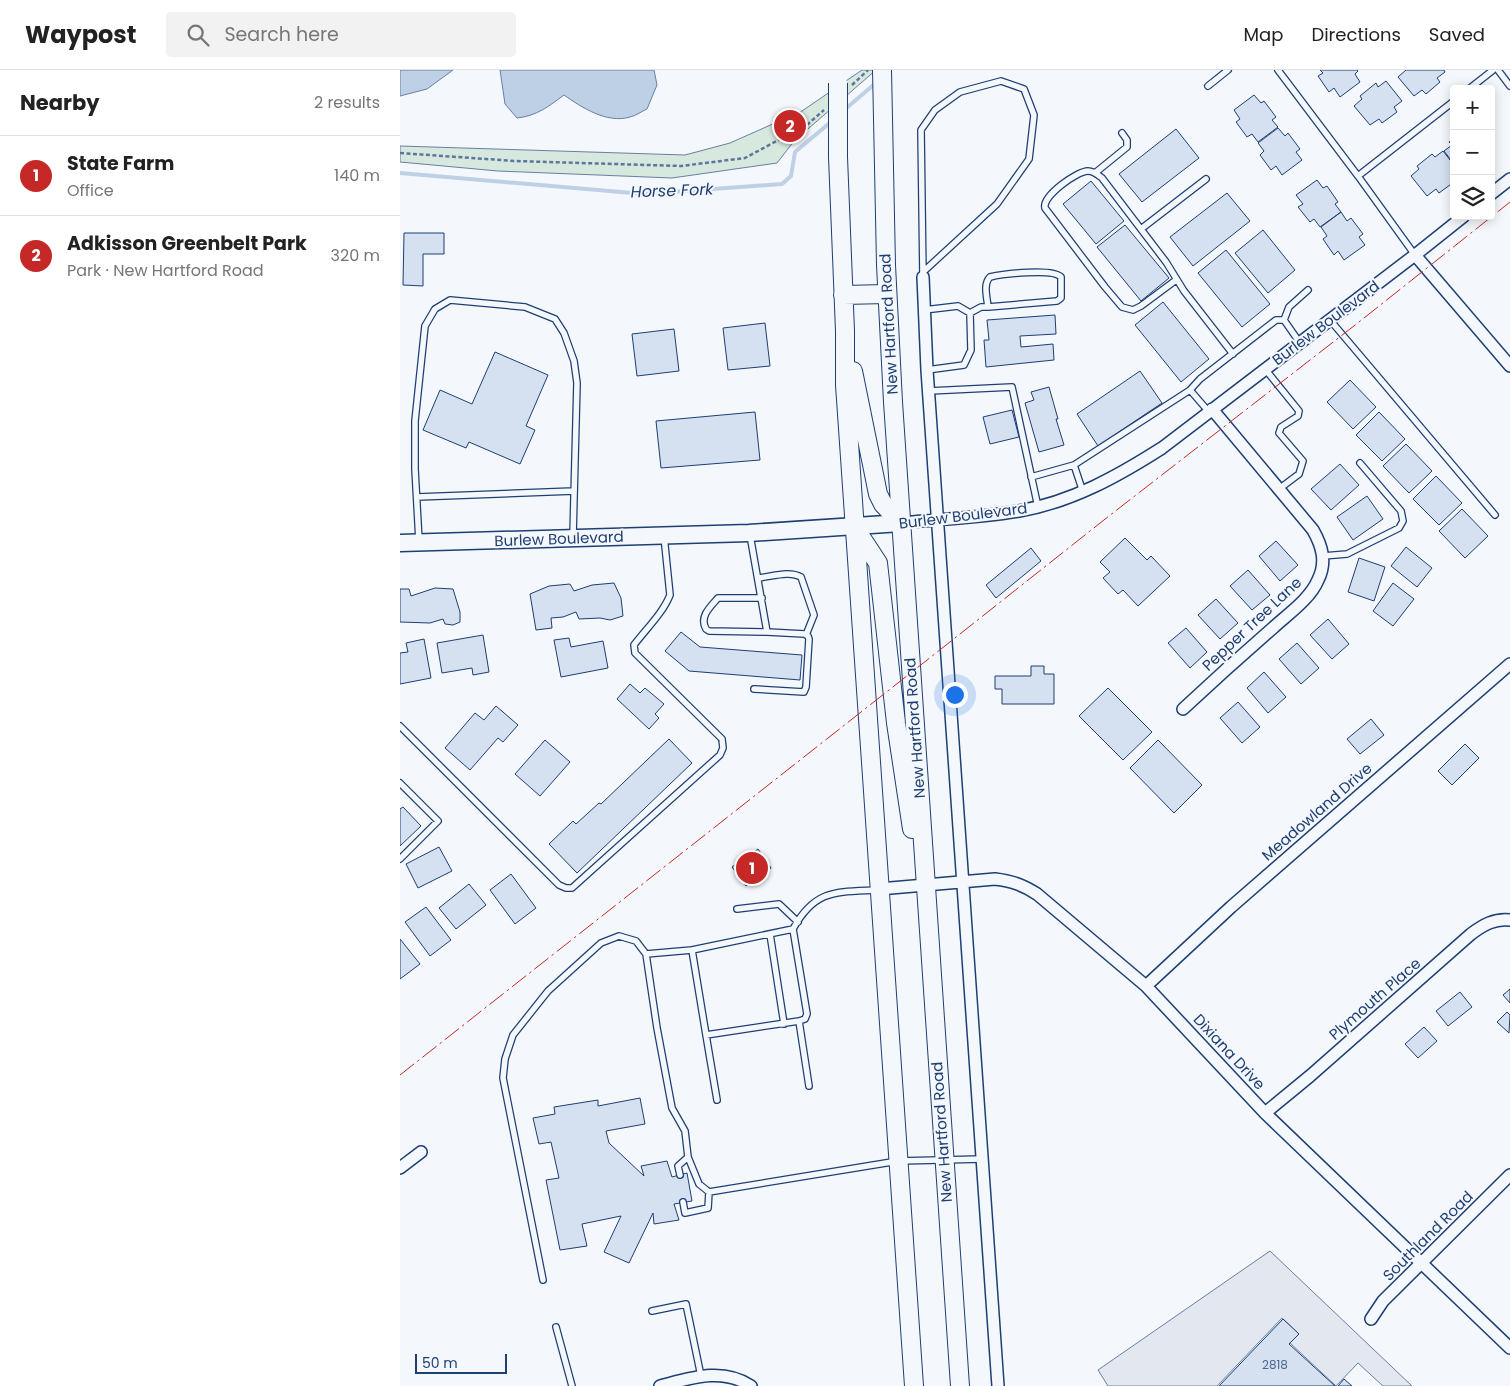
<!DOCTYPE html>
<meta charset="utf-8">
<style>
:root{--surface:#fff;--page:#f2f2f2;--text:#222;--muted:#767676;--line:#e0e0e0;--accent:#c62828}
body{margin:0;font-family:Poppins,sans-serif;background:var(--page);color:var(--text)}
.controls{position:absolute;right:15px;top:15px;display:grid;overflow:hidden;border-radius:5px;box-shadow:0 2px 12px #0003}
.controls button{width:45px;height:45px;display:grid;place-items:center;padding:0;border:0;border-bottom:1px solid var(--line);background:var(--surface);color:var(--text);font:25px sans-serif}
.scale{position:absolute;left:15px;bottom:12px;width:92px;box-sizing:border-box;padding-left:5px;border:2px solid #1d3f73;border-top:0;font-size:14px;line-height:18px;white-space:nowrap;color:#1d3f73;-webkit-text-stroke:4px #f4f7fb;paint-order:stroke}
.you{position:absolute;left:554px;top:624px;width:18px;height:18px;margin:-12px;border:4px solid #fff;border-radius:50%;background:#1a73e8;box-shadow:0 0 0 8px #1a73e833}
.badge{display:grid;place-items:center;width:32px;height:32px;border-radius:50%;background:var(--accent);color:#fff;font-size:16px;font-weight:700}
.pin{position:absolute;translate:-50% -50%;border:2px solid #fff;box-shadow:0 1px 5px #0006}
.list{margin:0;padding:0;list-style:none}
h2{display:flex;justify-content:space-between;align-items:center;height:65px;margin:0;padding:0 20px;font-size:21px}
h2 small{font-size:16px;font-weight:400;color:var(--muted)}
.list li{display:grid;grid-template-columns:32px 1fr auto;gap:15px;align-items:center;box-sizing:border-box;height:80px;padding:0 20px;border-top:1px solid var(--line)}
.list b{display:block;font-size:19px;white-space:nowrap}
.list p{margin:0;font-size:16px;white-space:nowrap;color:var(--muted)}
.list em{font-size:16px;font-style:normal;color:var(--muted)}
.icon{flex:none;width:28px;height:28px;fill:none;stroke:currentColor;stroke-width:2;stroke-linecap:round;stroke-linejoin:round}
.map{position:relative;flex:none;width:1110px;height:1316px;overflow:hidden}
header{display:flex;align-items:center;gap:30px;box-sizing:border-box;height:70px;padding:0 25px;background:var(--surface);border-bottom:1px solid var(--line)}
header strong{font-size:24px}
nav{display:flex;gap:28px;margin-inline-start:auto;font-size:18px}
.search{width:350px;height:45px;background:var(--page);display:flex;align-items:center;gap:12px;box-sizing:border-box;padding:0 18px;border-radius:5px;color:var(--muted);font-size:19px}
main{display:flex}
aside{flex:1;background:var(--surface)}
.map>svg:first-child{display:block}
.green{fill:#d7e8df;stroke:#687fa3}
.parking{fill:#e3e8f0;stroke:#687fa3}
.water{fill:#bed0e5;stroke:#687fa3}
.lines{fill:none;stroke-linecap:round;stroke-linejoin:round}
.stream{stroke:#bed0e5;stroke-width:4}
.building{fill:#d5e0f0;stroke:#1d3f73}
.lane-casing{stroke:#1d3f73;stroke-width:8}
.street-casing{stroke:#1d3f73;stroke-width:14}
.secondary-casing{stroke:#1d3f73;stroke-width:19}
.primary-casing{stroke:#1d3f73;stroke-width:20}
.path{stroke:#5e769c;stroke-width:2.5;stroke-dasharray:4 2.5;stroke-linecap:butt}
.lane{stroke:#f4f7fb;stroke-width:5.5}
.street{stroke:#f4f7fb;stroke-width:11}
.secondary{stroke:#f4f7fb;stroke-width:16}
.primary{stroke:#f4f7fb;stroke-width:18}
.primary-bridge-casing{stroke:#1d3f73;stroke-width:20;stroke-linecap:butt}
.primary-bridge{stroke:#f4f7fb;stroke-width:18}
.power{stroke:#c62828;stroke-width:1;stroke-dasharray:18 4 2.5 4;stroke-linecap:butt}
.labels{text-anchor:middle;stroke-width:4;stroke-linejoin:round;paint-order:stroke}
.number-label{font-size:12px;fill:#4b6792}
.street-label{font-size:15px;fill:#1d3f73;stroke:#f4f7fb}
.water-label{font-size:16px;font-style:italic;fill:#1d3f73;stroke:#f4f7fb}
</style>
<header>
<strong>Waypost</strong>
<div class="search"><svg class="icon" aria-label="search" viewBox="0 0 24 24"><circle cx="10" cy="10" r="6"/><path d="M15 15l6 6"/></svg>Search here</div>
<nav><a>Map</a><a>Directions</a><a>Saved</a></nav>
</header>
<main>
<aside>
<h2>Nearby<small>2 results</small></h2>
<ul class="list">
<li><span class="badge">1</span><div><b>State Farm</b><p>Office</p></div><em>140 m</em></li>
<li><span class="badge">2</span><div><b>Adkisson Greenbelt Park</b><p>Park · New Hartford Road</p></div><em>320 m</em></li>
</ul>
</aside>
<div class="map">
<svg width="1110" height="1316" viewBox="0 0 1110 1316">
<rect width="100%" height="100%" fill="#f4f7fb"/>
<path class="green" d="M462,0H476L394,71L377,93L272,108L98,101L0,92V76L285,85L330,73L402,41Z"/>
<path class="parking" d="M870,1181L1012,1316H983L958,1293L936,1316L890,1273L899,1264L882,1248L817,1316H708L698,1300Z"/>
<path class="water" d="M0,0H53L27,19L0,26Z
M100,0H254L257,15L247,39C242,41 236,46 230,47C207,54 181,37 164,25C149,36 137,46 117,48L105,34Z"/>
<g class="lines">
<path class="stream" d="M443,41L477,12
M0,103L244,124L382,114L391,106L395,82L432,51"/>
</g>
<path class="building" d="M920,0H957L958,1L955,4L960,12L940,27L934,18L929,22L918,6L923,3Z
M1006,0H1044L1045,2L1037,8L1040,12L1026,24L1022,20L1014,26L998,7Z
M986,11L1002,31L994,37L997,42L982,53L979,49L970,55L954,36L962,29L960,26L976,13L978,17Z
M854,25L861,33L864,31L876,47L872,50L878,57L858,72L852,64L847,67L836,52L840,49L834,40Z
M878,58L885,66L888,63L900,79L896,82L902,90L882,105L876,96L871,100L860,85L864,81L858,73Z
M776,59L799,88L742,132L719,104Z
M1054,68V94L1044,81L1052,75L1049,72Z
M1043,81L1054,95V105L1050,107L1054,112L1039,123L1036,119L1027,126L1011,106L1019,99L1017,96L1032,84L1035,87Z
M917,110L923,118L927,116L938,132L935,134L941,142L920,157L914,149L910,152L898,137L903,134L896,125Z
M691,111L724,151L696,174L663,134Z
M827,123L850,151L793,196L770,167Z
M941,142L947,151L951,148L963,164L959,167L965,175L944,190L938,181L934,185L923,169L927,166L921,157Z
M725,155L769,208L741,231L697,177Z
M863,160L895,200L868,223L835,183Z
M4,163H44V184H23V216L3,215Z
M826,180L870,234L842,257L798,203Z
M763,232L809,289L781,312L735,255Z
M655,245L656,264L620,266L621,277L653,274L654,290L586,297L584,270H589L587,250Z
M365,253L370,296L328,300L323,258Z
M274,259L279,301L237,306L232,264Z
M95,282L148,305L126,356L135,360L120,394L69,372L66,378L23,360L40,320L72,334Z
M740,301L762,333L698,376L677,344Z
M950,310L976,337L953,359L927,332Z
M649,317L658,349H656L664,375L639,382L625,333L634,330L631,322Z
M612,340L619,367L590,374L583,347Z
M355,342L360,390L261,398L256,351Z
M979,342L1005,369L982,391L956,365Z
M1006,374L1032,401L1009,423L983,396Z
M940,394L959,415L931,440L911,419Z
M1036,406L1062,433L1039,455L1013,429Z
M967,426L983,449L953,470L937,447Z
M1062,439L1088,466L1065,488L1039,461Z
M725,468L747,490L751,486L770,506L738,536L723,520L718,524L703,508L710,502L700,492Z
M876,471L898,495L880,511L859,486Z
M1006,477L1032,498L1017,517L991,496Z
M631,478L641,491L596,528L586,515Z
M959,488L985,497L974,531L948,522Z
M848,500L870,525L852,540L830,516Z
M214,513L221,528L223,546L210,550L200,548L179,549L176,542L163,547L151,548L152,558L136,560L130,524L149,516L170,514L174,521L192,515Z
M993,513L1014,529L993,556L973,541Z
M35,518L53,519L60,542V552L53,555L45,554L43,549L30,553L0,552V519H9L11,526Z
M816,529L838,553L820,569L798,545Z
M928,549L949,574L932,589L910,565Z
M786,558L807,582L790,598L768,573Z
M281,562L300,577L402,585L400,610L289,601L265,581Z
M83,565L89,602L73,605L72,598L42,603L37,573Z
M169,568L171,577L203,571L208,598L161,607L154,570Z
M24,569L31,608L0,614V583L8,582L6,573Z
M897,573L919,598L901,614L879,589Z
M631,596H644V604H654V634H602V619H595V606H631Z
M864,602L886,627L868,643L847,618Z
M230,614L240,623L245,618L264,634L255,644L259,648L249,659L217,629Z
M708,618L752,662L723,690L679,646Z
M838,632L860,657L842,673L820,648Z
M96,636L118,655L103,672L98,668L70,700L45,678L75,643L84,650Z
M971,649L984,665L960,684L947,669Z
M269,669L292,693L177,803L149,774L173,751L176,754L199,733L201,734Z
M145,670L170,692L140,726L115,704Z
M758,670L802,715L774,743L730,698Z
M1065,674L1079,688L1052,715L1038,701Z
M3,737L21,756L0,776V739Z
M39,777L52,801L18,818L6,794Z
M358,779L371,798L346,816L332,797Z
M111,804L136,838L115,854L90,820Z
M69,814L86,835L56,859L39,838Z
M26,837L51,870L30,886L5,852Z
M0,869L20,894L0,909Z
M1110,919V933L1103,925Z
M1060,922L1072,937L1048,956L1036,941Z
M1107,942L1110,945L1109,963L1097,952Z
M1024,957L1037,971L1018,988L1005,974Z
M240,1028L245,1054L206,1061L209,1073L244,1106L241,1096L267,1091L272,1107L287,1103L292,1131L274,1134L279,1150L254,1154L253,1143L229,1193L204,1182L221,1146L182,1154L187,1176L160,1180L146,1110L159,1108L151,1072L139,1074L133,1048L155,1044L154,1037L198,1030V1036Z
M883,1249L899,1264L889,1274L935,1316H819Z
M944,1309L952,1316H938Z"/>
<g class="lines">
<defs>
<path id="lane" d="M878,0L958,106
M1098,0L1110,16
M808,16L828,0
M1069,19L1093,0
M695,103L727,77V70L722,63
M741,159L806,109
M1015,185L958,106L1054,31
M523,202L597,134L629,89L634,45L624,19L601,11L560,22L535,40L521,60L523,207
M776,210L741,236L733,240L722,237L705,217L645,138C642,126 677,101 688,101C694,101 698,105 702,108L766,192L784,221L833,284
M524,240L558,236L570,243L571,280L564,295L527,300
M570,243L581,237H588L657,231L661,228V207C653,198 603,204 590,207C583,214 587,227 588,237
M884,250L889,237L908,220
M930,250L1095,445
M865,299L899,341L898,346L881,357L879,363L903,391L899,404L879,419
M529,321L612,317L638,437
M809,342L790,320L800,309L876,250H884L900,273
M631,407L674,395
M683,422L674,395L790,320
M17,427L174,421
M350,465L367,562L405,564L408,566L409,569L406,617L404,622L354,619
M19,471L15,399V351L25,256L35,239L50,230L125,237L155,249L164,263L174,291L177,313L173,466
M923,486L947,484L999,458L1003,451L1001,441L960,393
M358,508C371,507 389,500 401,507L414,545L406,565
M362,528H318C310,537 299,547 306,559L309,561L367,562
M0,656L159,815L166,818H172L320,685L323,678L322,669L235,583L234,575C246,559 263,543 270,525L264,466
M0,713L38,751L0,789
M337,839L379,834L398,852
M393,859L292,880L306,965L399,951L405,949L407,944L393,859C415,819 436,822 477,820
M370,864L384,954
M246,884L257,958L272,1038L285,1061L288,1087L299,1114L309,1122L498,1091L583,1089
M399,951L409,1016
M306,965L317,1030
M280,1105L278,1096L288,1087
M283,1132L285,1143L308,1138L309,1122
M143,1210L103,1008L105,989L113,965L148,921L201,873L219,866L236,871L246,884L292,880
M252,1241L286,1234L301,1306
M156,1257L172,1316"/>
<path id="street" d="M1091,124L1110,109
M1015,185L1110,296
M523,207L527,300L598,1316
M501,453C540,449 580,448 619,441C672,432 718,406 762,378L1015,185L1064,146
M783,639C813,611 843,584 874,557C888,544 910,529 918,510C927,492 922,476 913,460L812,339
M479,819L595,809C612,811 623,815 637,824L746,916L865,1043L1110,1278
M746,916L831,837L1110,594
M865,1043L910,1006L1071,864C1083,855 1095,848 1110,850
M0,1098L21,1082
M971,1249L983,1231L1110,1105
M260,1316C291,1308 322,1297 351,1316"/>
<path id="secondary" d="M0,473L349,463L501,453"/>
<path id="primary" d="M482,0L486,195L493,332L560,1316
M438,87L445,261V315L514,1316
M443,225L487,224
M453,301L478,424L483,434L501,453
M455,458L478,493L496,653L512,759"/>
</defs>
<use href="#lane" class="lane-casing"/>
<use href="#street" class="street-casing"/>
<use href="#secondary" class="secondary-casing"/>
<use href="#primary" class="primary-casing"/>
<path class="path" d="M452,15L468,0
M0,83L115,91L281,96L345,88L408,54L424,40"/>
<use href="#lane" class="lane"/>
<use href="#street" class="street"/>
<use href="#secondary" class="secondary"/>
<use href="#primary" class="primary"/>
<defs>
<path id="primary-bridge" d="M438,87V13"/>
</defs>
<use href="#primary-bridge" class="primary-bridge-casing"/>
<use href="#primary-bridge" class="primary-bridge"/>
<path class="power" d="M0,1005L536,583L709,446L959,252L1110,132"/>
</g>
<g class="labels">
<g class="number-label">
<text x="875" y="1299">2818</text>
</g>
<g class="street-label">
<text transform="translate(926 253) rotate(-37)" y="5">Burlew Boulevard</text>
<text transform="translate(489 254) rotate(-93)" y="5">New Hartford Road</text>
<text transform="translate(563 446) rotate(-7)" y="5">Burlew Boulevard</text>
<text transform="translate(159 469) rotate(-2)" y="5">Burlew Boulevard</text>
<text transform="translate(852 554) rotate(-43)" y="5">Pepper Tree Lane</text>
<text transform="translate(515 658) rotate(-94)" y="5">New Hartford Road</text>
<text transform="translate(917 742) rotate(-41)" y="5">Meadowland Drive</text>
<text transform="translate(975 929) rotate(-41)" y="5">Plymouth Place</text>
<text transform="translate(829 982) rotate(47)" y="5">Dixiana Drive</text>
<text transform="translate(542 1062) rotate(-94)" y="5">New Hartford Road</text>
<text transform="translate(1028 1166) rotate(-45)" y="5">Southland Road</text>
</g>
<g class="water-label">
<text transform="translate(272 120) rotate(-2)" y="6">Horse Fork</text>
</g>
</g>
</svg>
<div class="controls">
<button>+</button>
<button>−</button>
<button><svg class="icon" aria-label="layers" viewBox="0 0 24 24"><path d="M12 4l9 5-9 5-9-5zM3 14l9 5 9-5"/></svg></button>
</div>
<div class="scale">50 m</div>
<div class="you"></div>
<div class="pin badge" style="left:352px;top:798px">1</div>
<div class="pin badge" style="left:390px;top:56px">2</div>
</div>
</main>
